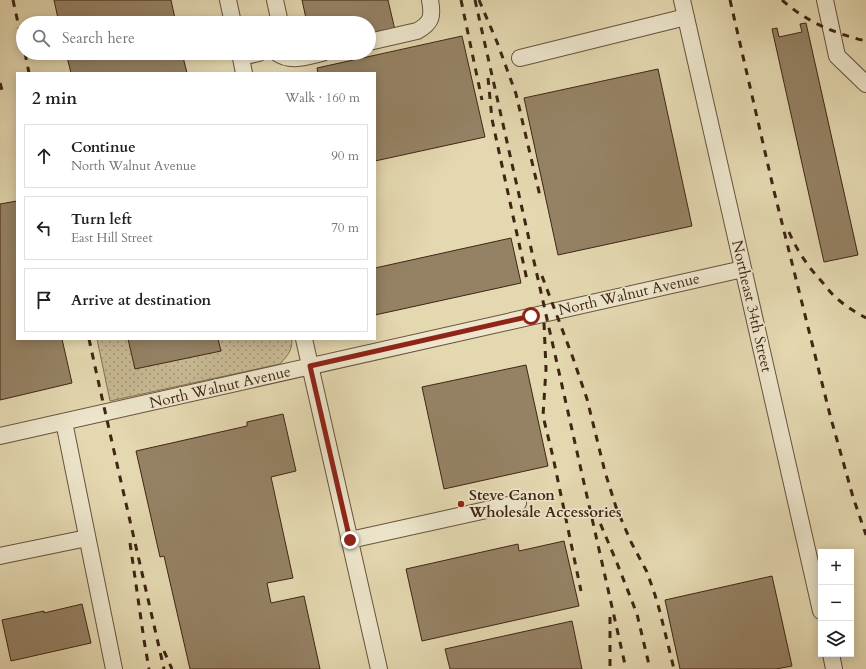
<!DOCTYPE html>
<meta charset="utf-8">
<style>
:root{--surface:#fff;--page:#f6f6f6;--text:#202124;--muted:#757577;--line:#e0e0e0}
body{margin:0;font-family:Cardo,serif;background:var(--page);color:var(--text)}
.controls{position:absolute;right:12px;bottom:12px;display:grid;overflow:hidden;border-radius:0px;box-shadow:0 2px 10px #0003}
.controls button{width:36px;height:36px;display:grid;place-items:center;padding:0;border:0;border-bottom:1px solid var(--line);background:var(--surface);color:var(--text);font:20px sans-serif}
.stop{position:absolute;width:12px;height:12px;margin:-9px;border:3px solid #8f2418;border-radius:50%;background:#fff}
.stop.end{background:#8f2418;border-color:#fff;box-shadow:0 1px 4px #0008}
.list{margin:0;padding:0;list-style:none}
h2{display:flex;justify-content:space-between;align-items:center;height:52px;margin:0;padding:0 16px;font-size:17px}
h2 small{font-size:13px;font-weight:400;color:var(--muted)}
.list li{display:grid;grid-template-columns:26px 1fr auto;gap:12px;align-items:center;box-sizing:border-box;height:64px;margin:0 8px 8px;padding:0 8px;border:1px solid var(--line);border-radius:0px}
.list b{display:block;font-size:15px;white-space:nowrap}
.list p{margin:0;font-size:13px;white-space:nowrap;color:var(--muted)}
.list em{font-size:13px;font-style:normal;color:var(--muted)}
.icon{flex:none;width:22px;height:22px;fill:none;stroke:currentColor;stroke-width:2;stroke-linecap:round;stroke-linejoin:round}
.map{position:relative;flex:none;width:866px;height:669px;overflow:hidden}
.search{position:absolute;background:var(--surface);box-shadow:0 2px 10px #0003;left:16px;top:16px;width:360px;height:44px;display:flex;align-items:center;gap:10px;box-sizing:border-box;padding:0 14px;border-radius:22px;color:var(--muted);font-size:15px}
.panel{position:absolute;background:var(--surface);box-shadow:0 2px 10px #0003;left:16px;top:72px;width:360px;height:268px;border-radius:0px}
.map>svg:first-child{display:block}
.park{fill:url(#park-dots);stroke:#847054}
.building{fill:#958265;stroke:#402514}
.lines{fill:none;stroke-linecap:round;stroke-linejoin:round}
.minor-casing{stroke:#69523b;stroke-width:18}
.minor{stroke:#ede6cc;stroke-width:16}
.rail{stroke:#402514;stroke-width:3;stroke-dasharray:7 7;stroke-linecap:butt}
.route{stroke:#8f2418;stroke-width:5}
.poi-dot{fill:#8f2418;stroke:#ede6cc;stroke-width:1.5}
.labels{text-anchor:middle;stroke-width:3.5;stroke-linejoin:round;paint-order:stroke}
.street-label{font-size:15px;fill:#402514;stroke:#ede6cc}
.poi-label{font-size:15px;font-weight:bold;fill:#402514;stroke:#ede6cc;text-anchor:start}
</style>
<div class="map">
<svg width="866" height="669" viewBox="0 0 866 669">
<defs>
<pattern id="park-dots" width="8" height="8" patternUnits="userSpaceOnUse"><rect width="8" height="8" fill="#c8ba95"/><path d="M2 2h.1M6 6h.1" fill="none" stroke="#a49778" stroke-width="1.8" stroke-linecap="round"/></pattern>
</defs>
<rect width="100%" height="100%" fill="#e4d8b0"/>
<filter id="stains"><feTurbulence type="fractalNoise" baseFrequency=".005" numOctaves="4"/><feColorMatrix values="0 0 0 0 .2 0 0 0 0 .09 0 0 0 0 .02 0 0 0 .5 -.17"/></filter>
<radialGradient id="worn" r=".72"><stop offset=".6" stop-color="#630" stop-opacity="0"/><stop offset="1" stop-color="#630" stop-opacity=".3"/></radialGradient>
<path class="park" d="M97,339H292C292,351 288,355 280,364L110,401Z"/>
<path class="building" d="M54,0H171L176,23H59Z
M302,0H388L395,30L369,36V23H307Z
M806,23L858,255L824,262L772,29L777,28L779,37L802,32L800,24Z
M462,36L485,137L375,161V73H318L317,68Z
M66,53H182L187,73H71Z
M658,69L692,226L558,255L524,98Z
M17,201V339H62L72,383L0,400V204Z
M511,238L521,283L375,315V268Z
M128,339H218L221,351L135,369Z
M526,365L548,466L444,489L422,387Z
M283,414L296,471L271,477L293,578L267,583L271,603L304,596L320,669H190L164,556L160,557L136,451L247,426V422Z
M564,541L579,606L422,641L406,569L518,544L519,551Z
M772,576L792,666L776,669H680L665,600Z
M82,604L91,643L11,661L2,620L44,611V613Z
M572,621L582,669H450L445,649Z"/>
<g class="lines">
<defs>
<path id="minor" d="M228,0L233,23
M275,0L280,23
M682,0L821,611
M825,0L837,56L866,84
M369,42L417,31C432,23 433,16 430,0
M240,53L244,73
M277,53C291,63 308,56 322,53
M241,57L259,53
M520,58L686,17
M304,339L379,669
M64,422L114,669
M0,436L743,269
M350,540L518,503
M0,556L87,538
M831,654L834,669"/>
</defs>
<use href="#minor" class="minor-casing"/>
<use href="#minor" class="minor"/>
<path class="rail" d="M13,0L23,46
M461,0L482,100
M475,0L626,669
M479,0L497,42L516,94L540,196
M730,0L774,191L830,415L853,497L866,535
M782,0C807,22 833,33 866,41
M25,53L29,73
M488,78L492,119L496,138L527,280
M0,83L2,90
M789,232C797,251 809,268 823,283C828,289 833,296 840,301C848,308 857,313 866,318
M542,276L573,358L587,399L605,472L616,507L631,542L647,572L655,595L660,612L674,669
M544,323L546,369L543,416L553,457L581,591
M89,339C113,449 139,559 164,669
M595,511L617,563L637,614L650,669
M130,543L144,640L149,669
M610,617V669
M164,651L172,669"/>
</g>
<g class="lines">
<path class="route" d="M350,540L310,366L531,316"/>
</g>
<circle class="poi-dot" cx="461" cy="504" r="4"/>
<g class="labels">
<g class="street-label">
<text transform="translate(629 294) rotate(-13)" y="5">North Walnut Avenue</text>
<text transform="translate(752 306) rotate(77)" y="5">Northeast 34th Street</text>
<text transform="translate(220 387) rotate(-13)" y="5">North Walnut Avenue</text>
</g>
<g class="poi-label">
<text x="469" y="500">Steve Canon<tspan x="469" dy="17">Wholesale Accessories</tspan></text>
</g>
</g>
<rect width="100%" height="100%" filter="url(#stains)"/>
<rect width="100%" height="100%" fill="url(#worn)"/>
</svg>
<div class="controls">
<button>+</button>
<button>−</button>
<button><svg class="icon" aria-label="layers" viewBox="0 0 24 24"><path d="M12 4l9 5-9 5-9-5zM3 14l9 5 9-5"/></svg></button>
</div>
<div class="stop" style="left:531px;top:316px"></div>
<div class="stop end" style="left:350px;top:540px"></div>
<div class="search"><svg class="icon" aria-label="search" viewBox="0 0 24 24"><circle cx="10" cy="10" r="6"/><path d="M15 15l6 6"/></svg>Search here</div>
<section class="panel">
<h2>2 min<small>Walk · 160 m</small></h2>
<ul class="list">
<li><svg class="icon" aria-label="ahead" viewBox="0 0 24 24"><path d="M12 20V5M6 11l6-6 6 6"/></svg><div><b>Continue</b><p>North Walnut Avenue</p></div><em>90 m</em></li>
<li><svg class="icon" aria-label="left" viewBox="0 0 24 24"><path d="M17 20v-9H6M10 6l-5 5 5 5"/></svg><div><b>Turn left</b><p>East Hill Street</p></div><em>70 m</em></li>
<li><svg class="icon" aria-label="arrive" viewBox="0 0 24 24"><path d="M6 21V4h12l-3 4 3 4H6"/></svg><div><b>Arrive at destination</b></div></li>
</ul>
</section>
</div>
